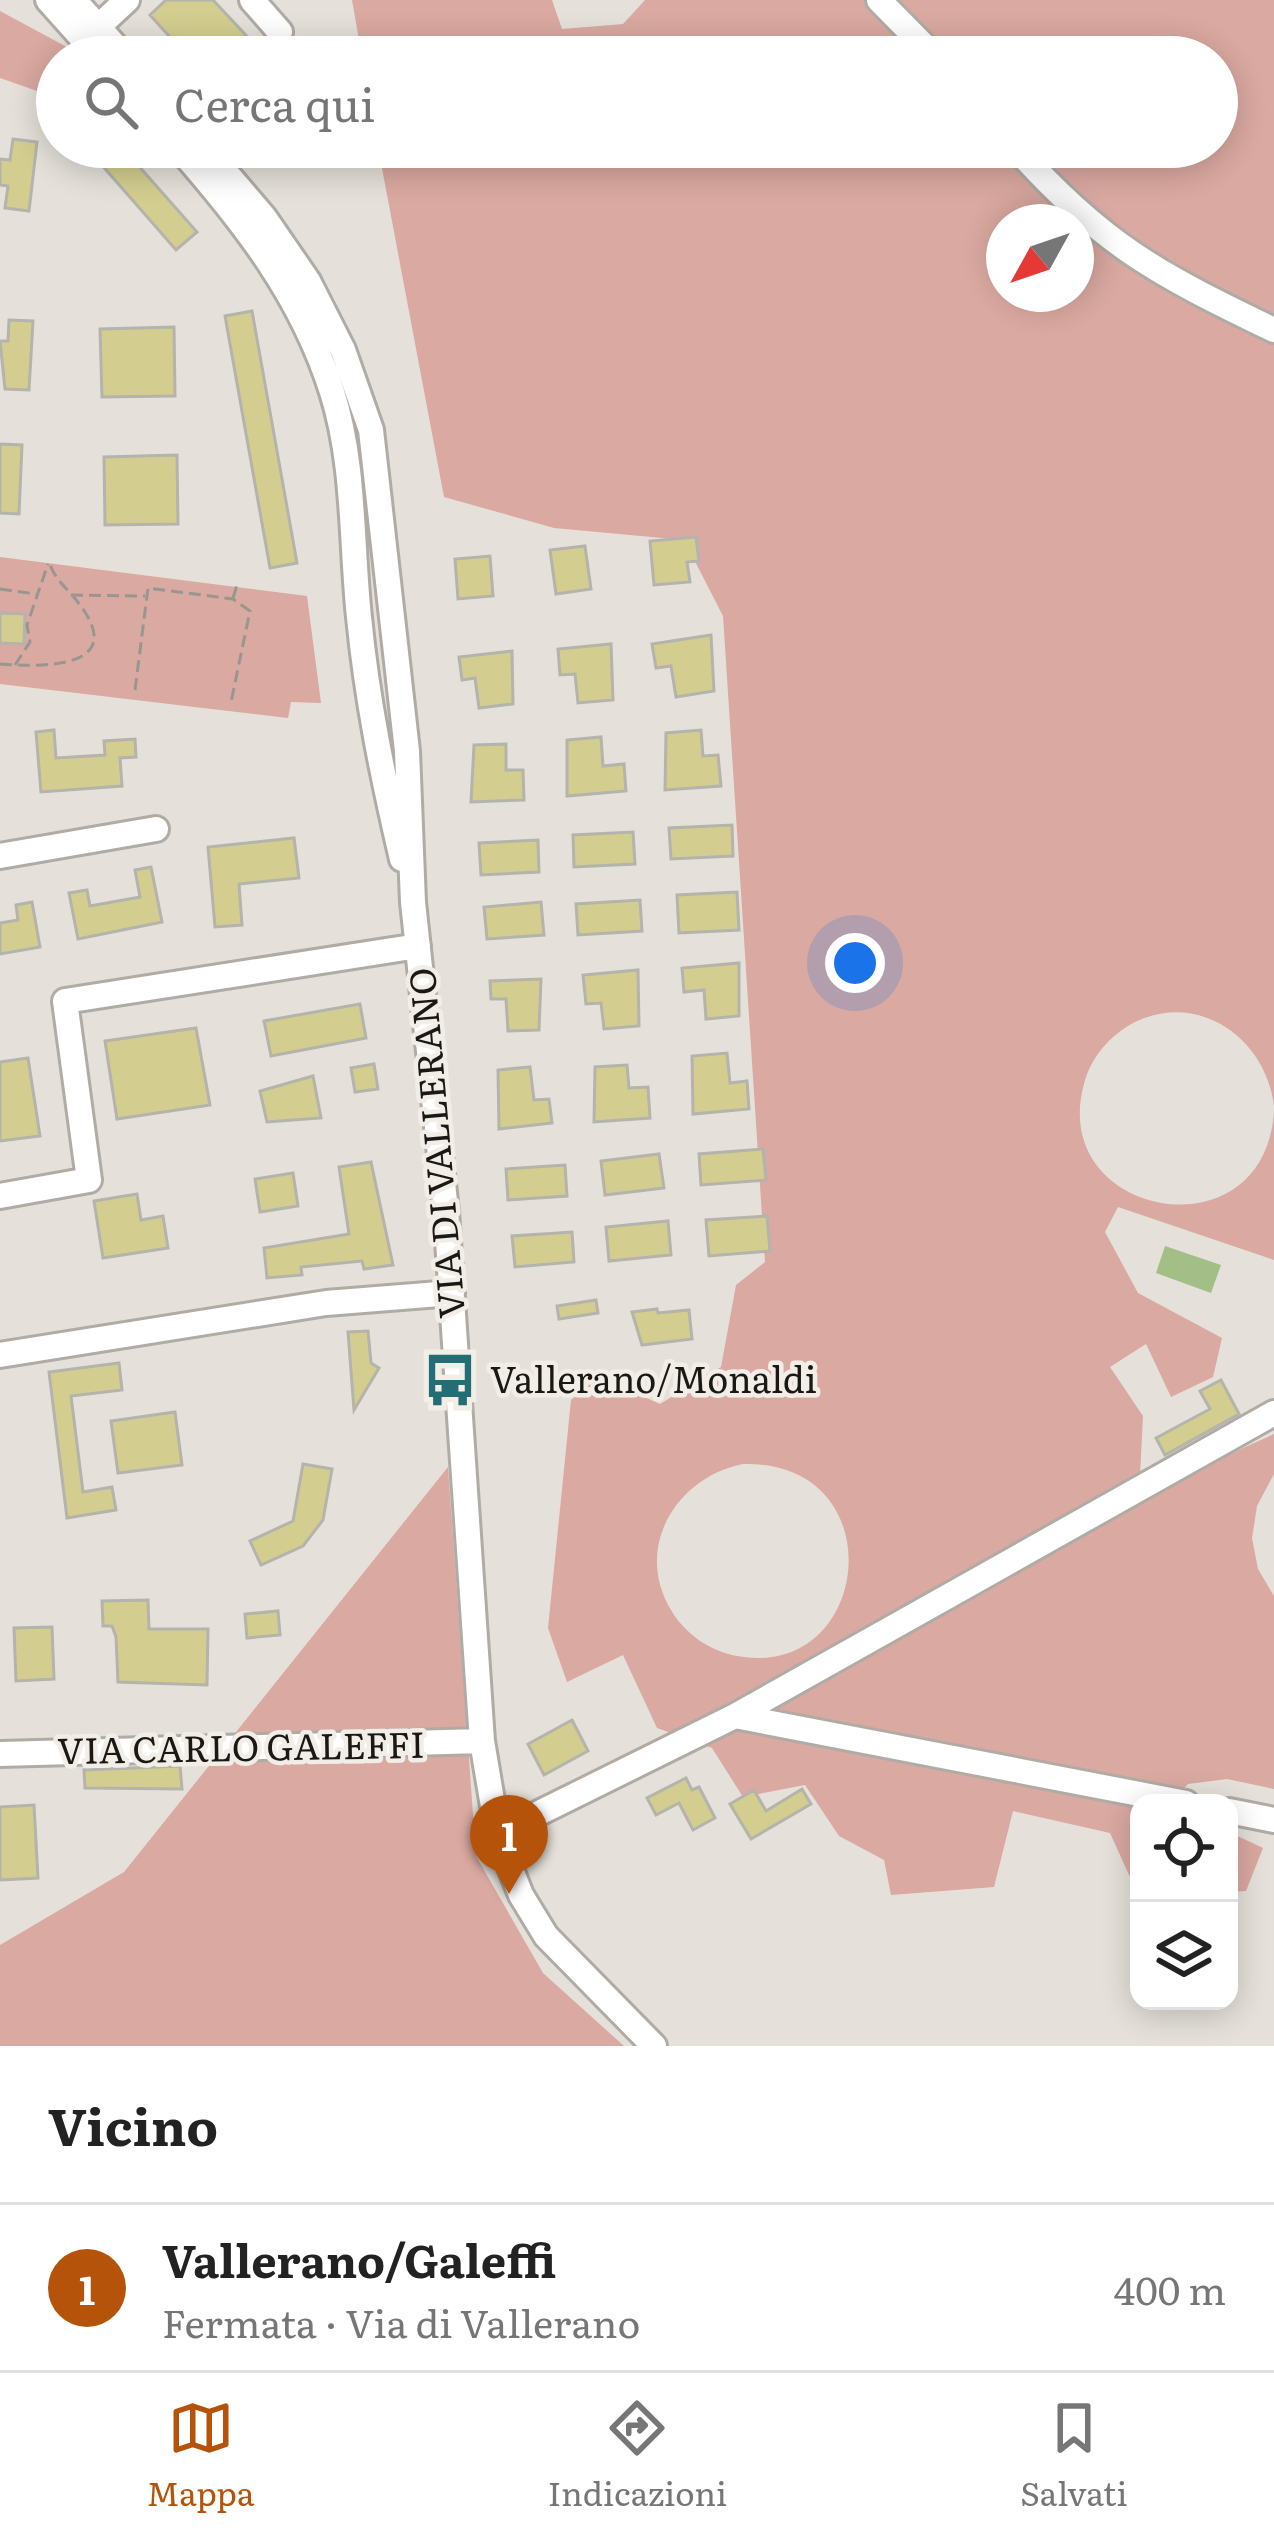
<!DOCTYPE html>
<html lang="it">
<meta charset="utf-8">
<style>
:root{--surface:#fff;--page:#f6f6f6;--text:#222;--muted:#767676;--line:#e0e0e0;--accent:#b45309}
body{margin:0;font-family:Literata,serif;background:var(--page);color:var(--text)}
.controls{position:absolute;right:36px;bottom:36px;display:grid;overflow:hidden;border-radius:24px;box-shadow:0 6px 30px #0003}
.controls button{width:108px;height:108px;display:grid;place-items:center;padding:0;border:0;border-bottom:3px solid var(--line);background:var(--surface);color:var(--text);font:60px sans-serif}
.compass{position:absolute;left:986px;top:204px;width:108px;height:108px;border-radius:50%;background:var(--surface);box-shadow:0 6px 30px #0003;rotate:230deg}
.you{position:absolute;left:855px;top:963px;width:42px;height:42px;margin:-30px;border:9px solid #fff;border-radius:50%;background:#1a73e8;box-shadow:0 0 0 18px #1a73e833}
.badge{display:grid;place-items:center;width:78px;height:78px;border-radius:50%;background:var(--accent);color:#fff;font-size:39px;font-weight:700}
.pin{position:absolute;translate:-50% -99px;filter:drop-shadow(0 3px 6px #0008)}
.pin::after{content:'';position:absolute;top:63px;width:42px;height:36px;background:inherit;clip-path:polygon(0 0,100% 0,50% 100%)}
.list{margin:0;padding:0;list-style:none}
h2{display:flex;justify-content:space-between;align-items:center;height:156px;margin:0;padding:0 48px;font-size:51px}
h2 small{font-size:39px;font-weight:400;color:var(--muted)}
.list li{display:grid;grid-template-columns:78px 1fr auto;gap:36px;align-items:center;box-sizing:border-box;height:168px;padding:0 48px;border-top:3px solid var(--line)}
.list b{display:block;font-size:45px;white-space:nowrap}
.list p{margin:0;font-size:39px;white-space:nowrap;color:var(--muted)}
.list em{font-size:39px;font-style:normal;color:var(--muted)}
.icon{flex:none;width:66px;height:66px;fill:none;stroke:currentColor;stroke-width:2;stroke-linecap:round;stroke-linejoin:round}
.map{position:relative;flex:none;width:1274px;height:2046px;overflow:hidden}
.search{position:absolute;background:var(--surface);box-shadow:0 6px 30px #0003;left:36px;right:36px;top:36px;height:132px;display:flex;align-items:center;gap:30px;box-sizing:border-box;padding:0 42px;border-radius:66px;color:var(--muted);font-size:45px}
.sheet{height:324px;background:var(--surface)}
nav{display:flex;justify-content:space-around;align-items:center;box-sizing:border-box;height:168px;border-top:3px solid var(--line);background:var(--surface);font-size:33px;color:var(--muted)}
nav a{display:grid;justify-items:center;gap:6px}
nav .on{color:var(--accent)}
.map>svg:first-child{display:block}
.green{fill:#daa9a1;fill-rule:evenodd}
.water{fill:#a3be86}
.building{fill:#d3ce8f;stroke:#b4b3ac;stroke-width:3}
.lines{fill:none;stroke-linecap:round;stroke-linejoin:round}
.minor-casing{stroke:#b0aba5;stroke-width:30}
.path{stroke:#999690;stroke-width:3;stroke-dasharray:12 6;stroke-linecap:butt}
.minor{stroke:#fff;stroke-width:24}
.labels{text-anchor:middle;stroke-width:9;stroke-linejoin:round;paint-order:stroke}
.street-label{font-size:36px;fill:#191815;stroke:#f2eee7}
.poi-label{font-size:36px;fill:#191815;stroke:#f2eee7;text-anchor:start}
</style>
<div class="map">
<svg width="1274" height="2046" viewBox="0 0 1274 2046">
<rect width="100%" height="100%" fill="#e5e1da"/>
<path class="green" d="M352,0H552L562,29L623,24L645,0H1274V1106C1266,1039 1200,991 1135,1022C1110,1035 1091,1057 1084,1084C1047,1218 1266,1259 1274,1110V1260L1118,1207L1105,1232L1138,1293L1222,1338L1213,1377L1171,1397L1146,1344L1110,1367L1143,1416L1139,1495L1274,1434V1474L1257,1506L1252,1538L1258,1569L1274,1596V1789L1227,1779L1188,1784L1170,1803H1139V1897L1110,1833L1013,1811L994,1887L891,1895L884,1860L839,1836L805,1785L743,1797L712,1748L657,1728L623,1655L567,1682L548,1628L571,1400L599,1377L660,1404L721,1367L736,1285L765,1262L723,616L684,540L554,528L444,497L378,147H1217V57H362ZM1004,222H1076V294H1004ZM743,1464C896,1460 873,1681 737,1656C710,1651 685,1634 671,1610C633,1547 677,1477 743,1464Z
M0,11L65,46L75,57H57V98L0,78Z
M0,557L307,596L321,703L291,702L288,718L0,684Z
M448,1467L476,1856L543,1973L624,2046H0V1945L124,1872Z
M1229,1832L1263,1848L1246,1891L1229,1892Z"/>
<path class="water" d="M1165,1246L1221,1265L1211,1293L1156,1273Z"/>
<path class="building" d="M166,0H213L256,46L245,57H188L150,15Z
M13,139L37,142L29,211L5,208L8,186L0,185V159L10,160Z
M86,147H122L197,232L176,250Z
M252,311L297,563L270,568L225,316Z
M9,320L33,321L29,390L5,389L0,341H8Z
M174,327L175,396L102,397L100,329Z
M0,444L22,445L19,514L0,513Z
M177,455L178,524L105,525L104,457Z
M696,537L699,561L687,562L690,582L654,585L650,541Z
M585,546L591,589L556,594L550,550Z
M490,556L493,596L458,599L455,559Z
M0,613L25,614L24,644L0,643Z
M711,635L714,691L676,697L671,666L656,668L652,644Z
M611,644L613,700L578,703L575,674L560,675L558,649Z
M512,651L513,704L479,708L475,678L462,680L459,657Z
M54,730L56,758L105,755L104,741L135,739L136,757L120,758L122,786L41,792L36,732Z
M701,730L703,756L718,755L721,786L665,790L666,733Z
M601,737L603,766L624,764L626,791L567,796V740Z
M506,744V770H523L524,800L471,802L474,745Z
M732,825L733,856L671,859L669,828Z
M633,832L635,864L574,867L573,835Z
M294,838L299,878L239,884L242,925L215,927L208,847Z
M538,840L539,872L481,875L479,843Z
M151,867L162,922L78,939L69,893L87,890L90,906L140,897L135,870Z
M737,892L739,930L679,933L677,895Z
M640,900L642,931L578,935L576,904Z
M32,902L40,947L0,954V923L18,920L16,905Z
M541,902L544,935L487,939L484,907Z
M739,963V1016L706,1019L704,990L684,992L682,968Z
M638,970L639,1026L604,1029L601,1003L586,1004L583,975Z
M541,979L539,1030L508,1031L506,999H491L490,981Z
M360,1004L366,1038L271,1056L264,1021Z
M196,1028L210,1105L117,1119L105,1041Z
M727,1053L730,1083L747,1081L749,1109L693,1114L692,1056Z
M28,1058L40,1136L0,1141V1062Z
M374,1064L378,1089L355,1092L351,1068Z
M627,1065L629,1088L648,1087L650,1118L594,1122L595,1067Z
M530,1067L534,1100L549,1099L552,1123L499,1129L498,1070Z
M313,1076L321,1118L267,1122L260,1091Z
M763,1149L766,1180L701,1185L699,1154Z
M659,1154L664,1188L605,1195L601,1161Z
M371,1162L393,1265L364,1269L362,1261L301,1267L302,1275L267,1278L264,1248L349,1234L339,1167Z
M565,1165L567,1196L508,1200L506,1169Z
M293,1173L298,1206L260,1212L255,1179Z
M137,1194L141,1220L163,1216L168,1248L103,1258L94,1201Z
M767,1216L770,1251L709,1256L706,1220Z
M668,1221L671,1255L609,1261L606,1227Z
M572,1232L574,1262L515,1267L512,1236Z
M596,1300L598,1313L559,1319L557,1306Z
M657,1309L658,1313L689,1310L692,1339L642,1345L632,1312Z
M368,1331L371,1363L379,1368L354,1410L348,1332Z
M119,1363L122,1390L71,1396L83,1492L112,1487L116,1510L67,1518L49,1372Z
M1221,1380L1239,1414L1165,1455L1156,1438L1210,1409L1200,1391Z
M175,1412L182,1465L118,1473L111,1421Z
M303,1464L332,1469L323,1520L303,1546L261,1565L250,1541L293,1521Z
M148,1600L149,1629H208L207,1685L118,1682L116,1637L112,1626H103L102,1601Z
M278,1611L280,1635L247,1638L245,1614Z
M52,1627L54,1679L16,1681L14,1628Z
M572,1720L588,1751L544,1775L528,1744Z
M180,1766L182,1789L85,1788L84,1770Z
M686,1778L692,1790L699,1787L715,1818L693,1830L679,1803L656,1815L647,1798Z
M802,1789L811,1804L751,1839L730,1804L754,1790L766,1811Z
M34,1805L38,1878L0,1880V1807Z"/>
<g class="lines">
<defs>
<path id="minor" d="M48,0L99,57
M74,0L125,57
M252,0L280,32
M879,0L935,57
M98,27L127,0
M178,147C243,221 302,296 332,392C355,464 351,542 359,617C367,700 383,778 402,859
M204,147L264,217L308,281L343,350L371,430L407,751L413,902L446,1211L482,1741L498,1836L521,1895L546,1936L654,2046
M1015,147C1102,245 1158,274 1274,330
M0,856L156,829
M0,1196L89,1180L65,1001L418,946
M0,1355L326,1303L452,1293
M735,1716L1186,1803
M0,1754L482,1741
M1229,1811L1274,1820
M539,1813L735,1716L1274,1413"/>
</defs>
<use href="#minor" class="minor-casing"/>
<path class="path" d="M0,589L36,594
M71,595L145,596
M233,598L237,585
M0,664C41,667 132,670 77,601C66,587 55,580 49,562
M15,665L30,642L27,625L48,564
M135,690L148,588L233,599L250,611L231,702"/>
<use href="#minor" class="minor"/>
</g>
<defs>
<symbol id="bus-bare" viewBox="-9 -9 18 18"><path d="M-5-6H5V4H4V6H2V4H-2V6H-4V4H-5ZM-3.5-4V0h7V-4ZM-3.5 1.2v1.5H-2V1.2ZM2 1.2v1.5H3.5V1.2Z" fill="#236e75" stroke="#f2eee7" stroke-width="2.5" paint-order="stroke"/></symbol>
</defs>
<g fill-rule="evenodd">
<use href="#bus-bare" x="412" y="1342" width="76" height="76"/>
</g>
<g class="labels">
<g class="street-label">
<text transform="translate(437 1143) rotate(-95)" y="13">VIA DI VALLERANO</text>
<text transform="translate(241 1748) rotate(-1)" y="13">VIA CARLO GALEFFI</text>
</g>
<g class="poi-label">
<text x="490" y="1393">Vallerano/Monaldi</text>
</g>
</g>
</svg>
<div class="controls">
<button><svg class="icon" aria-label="locate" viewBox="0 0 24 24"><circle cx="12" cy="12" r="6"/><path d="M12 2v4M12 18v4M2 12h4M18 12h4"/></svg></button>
<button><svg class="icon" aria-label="layers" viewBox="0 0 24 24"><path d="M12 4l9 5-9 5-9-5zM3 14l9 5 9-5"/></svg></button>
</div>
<svg class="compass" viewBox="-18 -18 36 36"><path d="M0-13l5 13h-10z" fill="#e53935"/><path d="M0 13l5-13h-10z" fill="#767676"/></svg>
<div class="you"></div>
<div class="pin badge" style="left:509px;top:1894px">1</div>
<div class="search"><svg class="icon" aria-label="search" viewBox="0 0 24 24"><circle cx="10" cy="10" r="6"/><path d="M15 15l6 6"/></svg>Cerca qui</div>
</div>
<section class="sheet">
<h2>Vicino<small></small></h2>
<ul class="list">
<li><span class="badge">1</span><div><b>Vallerano/Galeffi</b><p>Fermata · Via di Vallerano</p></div><em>400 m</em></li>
</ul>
</section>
<nav>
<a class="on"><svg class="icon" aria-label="map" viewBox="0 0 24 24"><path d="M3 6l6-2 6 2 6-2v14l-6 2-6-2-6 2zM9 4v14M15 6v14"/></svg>Mappa</a>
<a><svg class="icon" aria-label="directions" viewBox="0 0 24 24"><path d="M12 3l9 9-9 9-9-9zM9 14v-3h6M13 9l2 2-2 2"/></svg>Indicazioni</a>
<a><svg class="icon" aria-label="saved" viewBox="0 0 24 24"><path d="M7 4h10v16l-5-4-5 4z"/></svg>Salvati</a>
</nav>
